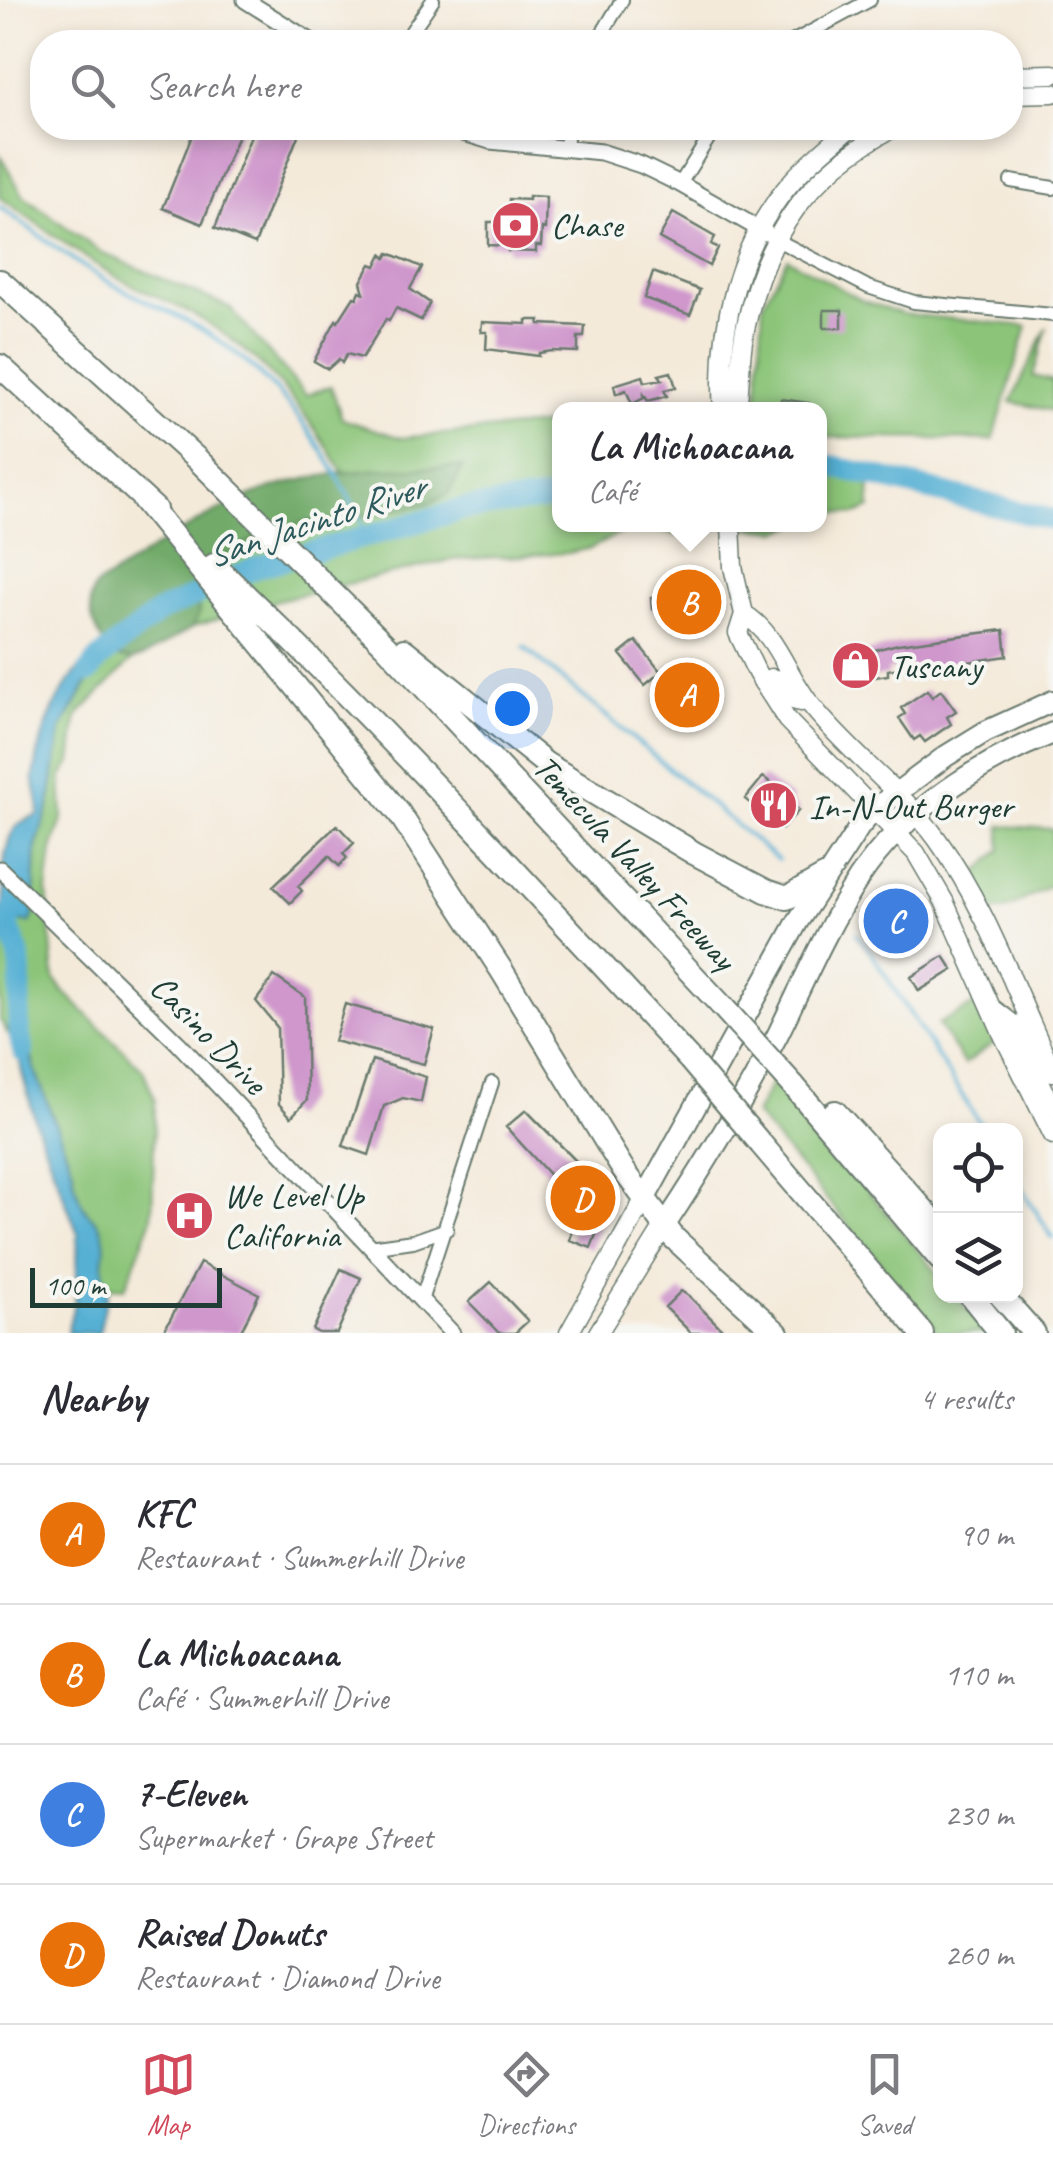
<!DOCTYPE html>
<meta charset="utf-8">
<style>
:root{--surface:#fff;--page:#f7f7f7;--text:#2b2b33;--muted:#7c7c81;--line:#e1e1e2;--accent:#d1495b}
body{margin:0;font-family:Caveat,sans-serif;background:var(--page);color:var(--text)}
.controls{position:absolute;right:30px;bottom:30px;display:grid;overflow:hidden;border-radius:20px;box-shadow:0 5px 15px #0003}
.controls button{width:90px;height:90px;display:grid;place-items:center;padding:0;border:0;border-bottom:2px solid var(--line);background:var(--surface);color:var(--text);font:50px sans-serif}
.scale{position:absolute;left:30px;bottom:25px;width:192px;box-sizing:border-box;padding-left:10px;border:5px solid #1f3d34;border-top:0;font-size:28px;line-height:35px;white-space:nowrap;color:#1f3d34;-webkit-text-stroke:8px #f6f6f2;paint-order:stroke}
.you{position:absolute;left:512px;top:708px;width:35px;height:35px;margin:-25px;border:8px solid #fff;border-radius:50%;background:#1a73e8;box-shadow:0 0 0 15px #1a73e833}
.badge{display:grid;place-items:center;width:65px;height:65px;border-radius:50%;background:var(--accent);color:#fff;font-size:32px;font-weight:700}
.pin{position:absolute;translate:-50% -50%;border:5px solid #fff;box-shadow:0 2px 10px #0006}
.popup{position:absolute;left:552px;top:402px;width:275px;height:130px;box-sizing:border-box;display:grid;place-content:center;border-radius:20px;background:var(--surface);filter:drop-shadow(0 2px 8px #0005);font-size:32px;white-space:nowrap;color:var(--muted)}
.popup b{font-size:38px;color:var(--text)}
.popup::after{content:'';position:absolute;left:50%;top:100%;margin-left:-20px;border:20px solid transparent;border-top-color:var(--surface)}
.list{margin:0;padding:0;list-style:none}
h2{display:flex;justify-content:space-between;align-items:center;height:130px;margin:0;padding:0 40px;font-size:42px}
h2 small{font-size:32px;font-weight:400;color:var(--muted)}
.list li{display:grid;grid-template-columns:65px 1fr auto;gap:30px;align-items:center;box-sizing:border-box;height:140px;padding:0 40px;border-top:2px solid var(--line)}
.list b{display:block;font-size:38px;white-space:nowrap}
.list p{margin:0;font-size:32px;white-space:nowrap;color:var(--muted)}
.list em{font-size:32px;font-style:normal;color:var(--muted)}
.icon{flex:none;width:55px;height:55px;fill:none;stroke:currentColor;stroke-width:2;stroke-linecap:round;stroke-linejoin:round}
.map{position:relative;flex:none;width:1053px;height:1333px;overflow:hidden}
.search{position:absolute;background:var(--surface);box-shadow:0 5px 15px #0003;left:30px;right:30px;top:30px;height:110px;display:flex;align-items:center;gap:25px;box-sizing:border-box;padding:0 35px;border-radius:40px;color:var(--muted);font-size:38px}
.sheet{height:690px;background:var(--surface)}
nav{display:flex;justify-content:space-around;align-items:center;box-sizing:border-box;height:140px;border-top:2px solid var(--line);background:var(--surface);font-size:28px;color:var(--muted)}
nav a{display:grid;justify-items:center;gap:5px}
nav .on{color:var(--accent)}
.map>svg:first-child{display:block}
.green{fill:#8cc579;stroke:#568156;stroke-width:2.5}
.forest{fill:#71aa69;stroke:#48744e;stroke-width:2.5}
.water{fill:#57b0d4;stroke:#3b7684;stroke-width:2.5}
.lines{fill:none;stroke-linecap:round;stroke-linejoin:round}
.stream{stroke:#57b0d4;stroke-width:4}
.river{stroke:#57b0d4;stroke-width:22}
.building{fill:#cf97cc}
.minor-casing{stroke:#6a7a6e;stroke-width:16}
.tertiary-casing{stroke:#6a7a6e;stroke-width:19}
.secondary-casing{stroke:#6a7a6e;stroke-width:21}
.primary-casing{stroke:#6a7a6e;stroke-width:24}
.motorway-casing{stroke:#6a7a6e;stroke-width:26}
.minor{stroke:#fff;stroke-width:12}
.tertiary{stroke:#fff;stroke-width:15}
.secondary{stroke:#fff;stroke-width:18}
.primary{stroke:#fff;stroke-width:20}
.motorway{stroke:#fff;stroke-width:22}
.motorway-bridge-casing{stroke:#6a7a6e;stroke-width:26;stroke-linecap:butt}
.motorway-bridge{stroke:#fff;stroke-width:22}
.labels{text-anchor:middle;stroke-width:8;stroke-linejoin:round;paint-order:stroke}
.poi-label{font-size:35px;fill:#1f3d34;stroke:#f6f6f2;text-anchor:start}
.street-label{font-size:35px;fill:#1f3d34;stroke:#f6f6f2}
.water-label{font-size:38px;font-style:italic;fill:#2d5a5c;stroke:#f6f6f2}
</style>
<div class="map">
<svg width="1053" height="1333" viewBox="0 0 1053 1333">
<rect width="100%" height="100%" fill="#f6f6f2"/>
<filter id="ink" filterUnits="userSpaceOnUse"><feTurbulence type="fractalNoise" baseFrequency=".01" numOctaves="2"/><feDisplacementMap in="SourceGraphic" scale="20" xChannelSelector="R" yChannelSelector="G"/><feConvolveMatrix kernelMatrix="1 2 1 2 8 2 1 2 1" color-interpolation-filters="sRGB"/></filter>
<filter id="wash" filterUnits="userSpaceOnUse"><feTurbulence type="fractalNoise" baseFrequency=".0048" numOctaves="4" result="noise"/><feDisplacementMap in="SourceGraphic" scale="40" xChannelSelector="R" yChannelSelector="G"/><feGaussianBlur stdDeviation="2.25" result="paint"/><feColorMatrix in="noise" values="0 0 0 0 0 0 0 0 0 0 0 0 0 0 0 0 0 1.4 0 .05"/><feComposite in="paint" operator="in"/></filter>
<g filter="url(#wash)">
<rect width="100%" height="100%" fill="#f4eada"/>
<path class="green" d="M0,155L23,195L100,252L229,307L306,395L331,386L342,419L401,438L559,423V524L796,525L779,531L722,525L683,536L646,528L626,530L591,548L568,553L450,560L278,600L193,627L199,613L196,593L203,570L224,555L255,539L303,522L349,519L429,503L448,494L459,474L399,469L343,473C308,413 265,358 204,321C176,303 144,293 115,276C75,253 39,223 0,198Z
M787,258L863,301L904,314L1027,326L993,440L819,437V410H757L763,303Z
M1047,327L1033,376L1053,381V411L1011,402Z
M819,460L860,464L869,474L870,508L856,514L819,511Z
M111,656L132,660L80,713L76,721L71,763L61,778L63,816L52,850L47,891L54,978L62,990L143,1070L155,1100L152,1218L125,1288L109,1287L102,1275L75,1186L73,1170L34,1068L24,1020L13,1024L16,1047L0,1020V908L4,905L20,921L30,922L33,916L36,846L49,807L61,729L90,679Z
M1001,826L1053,829V884L1005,910L993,911L975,875L1001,850Z
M976,1004L994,1043L964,1064L938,1024Z
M773,1080L940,1276V1296H956L987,1333H939L755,1114Z"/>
<path class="forest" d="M463,467L448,494L429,503L349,519L303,522L255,539L224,555L203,570L196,593L199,613L193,627L145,656L132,660L111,656C99,635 81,609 96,586C157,547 222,499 293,482C349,468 406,468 463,467Z"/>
<path class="water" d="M107,648L111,656L90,679L61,729L49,807L36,846L33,916L30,923L20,921L4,905C3,883 1,843 17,826C23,819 31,819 38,815C42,801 32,790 34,776C41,729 62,670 107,648Z
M20,1019L24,1020L34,1068L73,1170C74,1184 77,1197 85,1209C91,1218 101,1223 103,1234C109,1257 96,1264 109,1287L99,1333H67L76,1295L78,1234L36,1124L22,1073L13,1024Z"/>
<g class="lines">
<path class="stream" d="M0,207C33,230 66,257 100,277C131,296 165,308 196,326C277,373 331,452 367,536
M524,647L778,860
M856,934L869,949L984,1130
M1016,1180L1053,1238"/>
<path class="river" d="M819,467L832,466L1053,520
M89,672L99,659L159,612L258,567L464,509L559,498
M18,889L8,928C35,976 9,1004 23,1051"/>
</g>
<g id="blocks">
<path class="building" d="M195,128H241L202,224L163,208Z
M254,128H301L255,244L215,228Z
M529,196L546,197L545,229L542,228L541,246H536V252L508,251V246L488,245V222H508L509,199L529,200Z
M673,213L715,237L711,244L718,248L709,266L659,238Z
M389,253L422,267L410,289L430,303L421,320L396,308L389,321L386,319L362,358L347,354L342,363L339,359L328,369L314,361L336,320L338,322L354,297L357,298L360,291L364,293L361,282L371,264L376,266L382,254L386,258Z
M653,272L700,290L690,315L644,298Z
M824,310H842V328H824Z
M527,320H540L539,324L585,326L584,337H578V352L552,351L539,353V356L486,349L487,332H481L482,322L527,324Z
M671,372L676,387L664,390L667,396L648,401L644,395V398L632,404L626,390L616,394L614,385L643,376L645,382L662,379L659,375Z
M781,399L809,403L808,410H779Z
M697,583L699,615L666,619L665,607L652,609L651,598L663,596L662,589Z
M1004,630L1007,656L923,669V666L898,671V668L888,670V675L863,679V673L846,675L844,658L898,644Z
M636,641L661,672L645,685L620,654Z
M688,672L710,699L687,718L683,713L680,716L664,692Z
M927,690L932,697L941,690L956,711L947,717L951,724L925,742L920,736L914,740L899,718L905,714L901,708Z
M763,777L792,798L790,802L799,810L782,829L745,799Z
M337,825L354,843L343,854L347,858L339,866L329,856L298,886L302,891L290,903L273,886Z
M901,898L914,919L913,929L890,942L873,914Z
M944,956L953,970L919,991L911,977Z
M274,976L305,997L307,1100L291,1117L279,1104L277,1027L256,1001Z
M345,1004L434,1029L424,1064L334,1041Z
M372,1060L426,1077L421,1102L403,1098L384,1106L369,1155L343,1146Z
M526,1110L584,1169L600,1195L604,1213L591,1248L570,1240L578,1206L506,1127Z
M200,1263L259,1294L240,1333H163Z
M341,1269L361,1278L337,1333H319L313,1330Z
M491,1282L528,1321L515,1333H499L469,1302Z
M681,1291L690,1297L726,1333H691L665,1307Z"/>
</g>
</g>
<g filter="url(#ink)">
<use href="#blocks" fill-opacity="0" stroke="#6a7a6e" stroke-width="2.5"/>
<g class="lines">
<defs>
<path id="minor" d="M404,42L433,0
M597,42L622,0
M792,42L870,0
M566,149L568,128
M1011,181L1053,188
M680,184L715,128
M775,239L868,287L914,302L1053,315
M369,1247L413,1241L447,1229
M421,1301L492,1083"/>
<path id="tertiary" d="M245,0L312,42
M447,128L490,141L601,152L641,165L680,184L766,233
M0,869L178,1043L452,1333"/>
<path id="secondary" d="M1010,75L1053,74
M1010,94L1053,93
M723,410C717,328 738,243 793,180C810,161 831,144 850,128
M737,410C741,381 739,353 746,325C766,234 810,171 893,128
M731,524L733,567L744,614L738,633L757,673L787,720L916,853L944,901L1004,1037L1053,1135
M744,614C777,634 787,676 811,705C849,753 901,790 937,839C988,909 1016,994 1053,1072
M763,683L771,678L779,680L796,701L801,702
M992,1008L1014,1025L1053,1109
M569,1333L645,1198
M598,1333L665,1225"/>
<path id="primary" d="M645,1198L798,921L860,826L875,809L946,756L985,732L1053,701
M665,1225C706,1163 744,1100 778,1034C804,981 827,927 859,878C903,811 980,762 1053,733"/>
<path id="motorway" d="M0,281L199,461L385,645L721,1005
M0,366L155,509
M143,499L399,813L502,971L624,1171L674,1238L777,1333
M214,565C381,723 535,892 690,1060
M404,650L546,764L694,853L766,891L787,898L824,877
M793,1085L940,1259
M835,1112L940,1228
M761,1144L922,1333
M971,1296L1001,1333
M1001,1296L1034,1333"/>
</defs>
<use href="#minor" class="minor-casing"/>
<use href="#tertiary" class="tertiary-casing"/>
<use href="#secondary" class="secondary-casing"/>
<use href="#primary" class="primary-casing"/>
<use href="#motorway" class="motorway-casing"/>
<use href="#minor" class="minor"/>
<use href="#tertiary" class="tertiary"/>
<use href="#secondary" class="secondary"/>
<use href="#primary" class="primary"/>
<use href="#motorway" class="motorway"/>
<defs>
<path id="motorway-bridge" d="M721,1005L793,1085
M690,1060L761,1144"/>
</defs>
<use href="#motorway-bridge" class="motorway-bridge-casing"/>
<use href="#motorway-bridge" class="motorway-bridge"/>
</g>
</g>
<defs>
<symbol id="bank-disc" viewBox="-11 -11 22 22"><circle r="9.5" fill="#d1495b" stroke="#f6f6f2"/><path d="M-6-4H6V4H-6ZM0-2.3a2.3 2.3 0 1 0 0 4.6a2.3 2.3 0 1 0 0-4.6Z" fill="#fff"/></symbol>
<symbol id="shop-disc" viewBox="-11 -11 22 22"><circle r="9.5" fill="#d1495b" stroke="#f6f6f2"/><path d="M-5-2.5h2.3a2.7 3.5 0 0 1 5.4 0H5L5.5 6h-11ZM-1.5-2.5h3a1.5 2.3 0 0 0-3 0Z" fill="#fff"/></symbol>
<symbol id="restaurant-disc" viewBox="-11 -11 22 22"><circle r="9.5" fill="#d1495b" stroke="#f6f6f2"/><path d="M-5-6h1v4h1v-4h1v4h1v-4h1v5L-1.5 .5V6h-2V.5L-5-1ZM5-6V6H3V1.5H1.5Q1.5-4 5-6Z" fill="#fff"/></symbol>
<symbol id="hospital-disc" viewBox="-11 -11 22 22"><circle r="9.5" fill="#d1495b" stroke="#f6f6f2"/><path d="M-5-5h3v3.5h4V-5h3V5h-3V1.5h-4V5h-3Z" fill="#fff"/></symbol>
</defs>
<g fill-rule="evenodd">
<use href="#bank-disc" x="488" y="198" width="55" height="55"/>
<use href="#shop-disc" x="828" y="638" width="55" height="55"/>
<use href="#restaurant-disc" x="746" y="778" width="55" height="55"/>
<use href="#hospital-disc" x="162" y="1188" width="55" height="55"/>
</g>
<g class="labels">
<g class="poi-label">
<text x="551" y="237">Chase</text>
<text x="890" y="678">Tuscany</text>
<text x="809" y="818">In-N-Out Burger</text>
<text x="224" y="1207">We Level Up<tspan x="224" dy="40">California</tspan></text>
</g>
<g class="street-label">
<text transform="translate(635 862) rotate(47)" y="12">Temecula Valley Freeway</text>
<text transform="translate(209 1034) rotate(46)" y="12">Casino Drive</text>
</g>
<g class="water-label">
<text transform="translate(315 520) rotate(-18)" y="13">San Jacinto River</text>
</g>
</g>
</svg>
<div class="controls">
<button><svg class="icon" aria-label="locate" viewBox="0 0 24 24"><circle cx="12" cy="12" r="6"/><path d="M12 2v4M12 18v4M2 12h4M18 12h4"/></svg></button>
<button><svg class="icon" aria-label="layers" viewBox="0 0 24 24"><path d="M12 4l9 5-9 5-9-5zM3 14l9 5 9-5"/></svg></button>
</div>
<div class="scale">100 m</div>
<div class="you"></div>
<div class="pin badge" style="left:687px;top:695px;background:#e8710a">A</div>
<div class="pin badge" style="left:689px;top:602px;background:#e8710a">B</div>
<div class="popup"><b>La Michoacana</b>Café</div>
<div class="pin badge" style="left:896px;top:921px;background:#3f7fe0">C</div>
<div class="pin badge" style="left:583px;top:1198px;background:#e8710a">D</div>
<div class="search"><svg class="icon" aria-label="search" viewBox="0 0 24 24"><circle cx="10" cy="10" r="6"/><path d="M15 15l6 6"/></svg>Search here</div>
</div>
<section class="sheet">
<h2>Nearby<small>4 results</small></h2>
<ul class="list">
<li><span class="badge" style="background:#e8710a">A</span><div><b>KFC</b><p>Restaurant · Summerhill Drive</p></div><em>90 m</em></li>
<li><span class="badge" style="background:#e8710a">B</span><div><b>La Michoacana</b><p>Café · Summerhill Drive</p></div><em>110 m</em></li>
<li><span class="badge" style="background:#3f7fe0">C</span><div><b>7-Eleven</b><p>Supermarket · Grape Street</p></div><em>230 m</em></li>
<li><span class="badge" style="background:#e8710a">D</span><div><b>Raised Donuts</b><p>Restaurant · Diamond Drive</p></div><em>260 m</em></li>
</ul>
</section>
<nav>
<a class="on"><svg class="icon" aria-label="map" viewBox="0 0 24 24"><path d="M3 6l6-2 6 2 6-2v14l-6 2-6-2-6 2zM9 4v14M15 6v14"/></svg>Map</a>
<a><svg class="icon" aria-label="directions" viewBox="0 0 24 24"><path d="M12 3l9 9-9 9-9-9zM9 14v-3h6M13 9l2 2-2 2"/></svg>Directions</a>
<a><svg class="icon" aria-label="saved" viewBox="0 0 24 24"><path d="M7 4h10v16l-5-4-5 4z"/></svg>Saved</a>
</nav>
